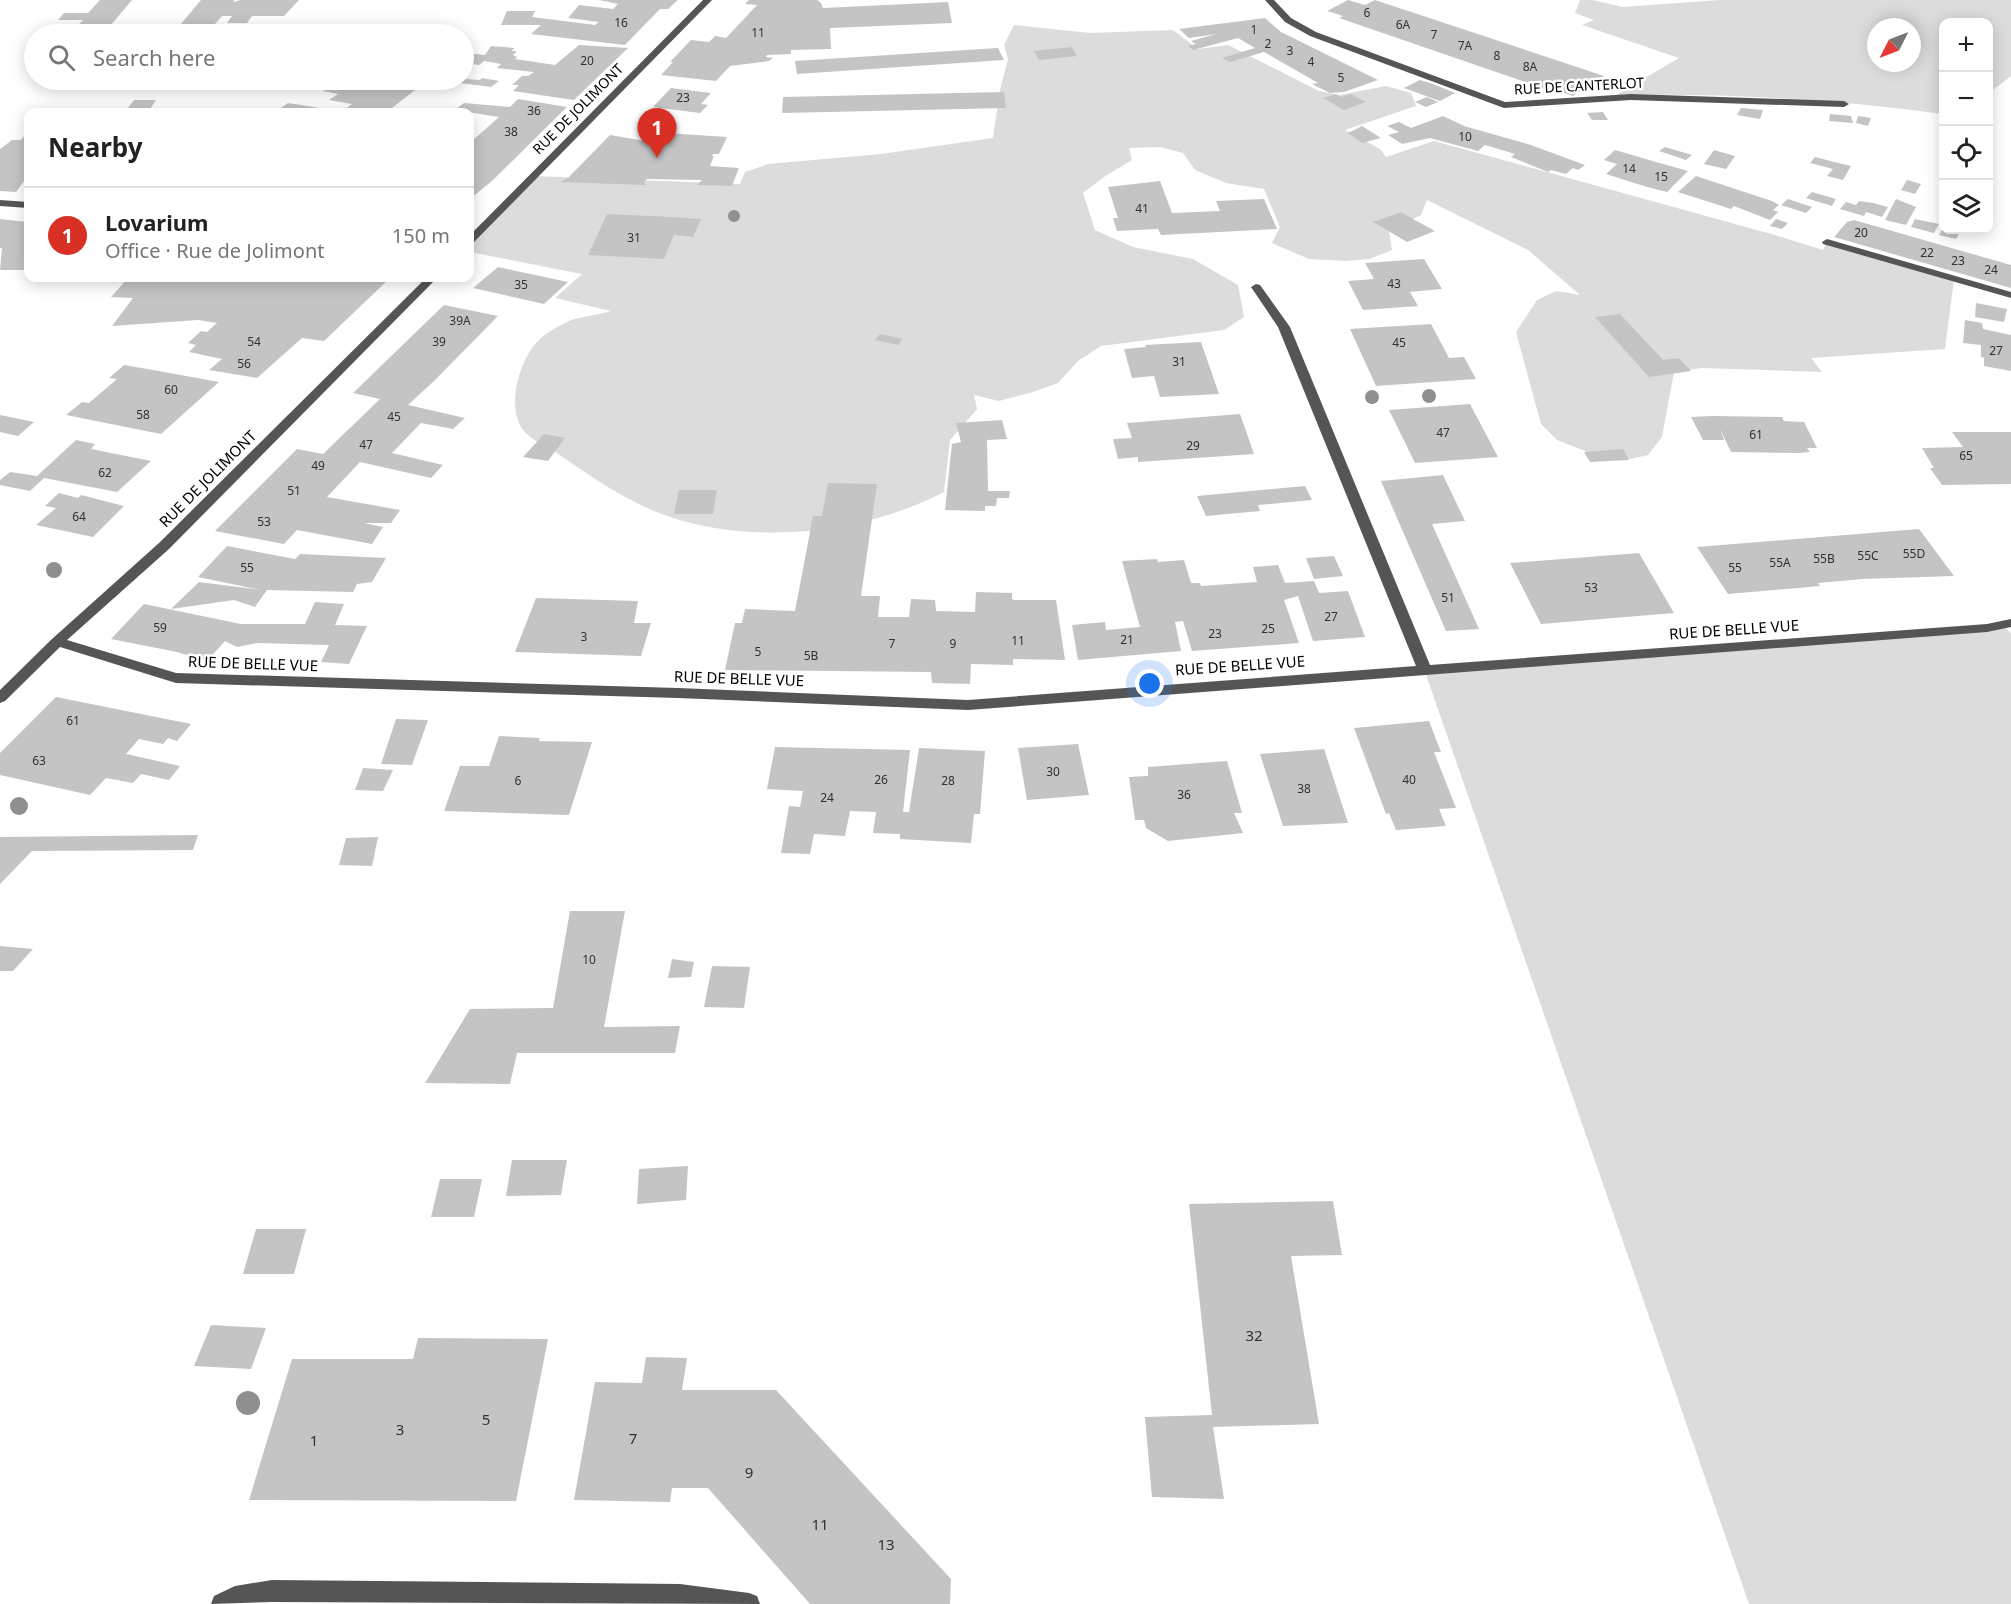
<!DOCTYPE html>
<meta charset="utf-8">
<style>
:root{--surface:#fff;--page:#f2f2f2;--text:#222;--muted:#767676;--line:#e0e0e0;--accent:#d93025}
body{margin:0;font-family:"Noto Sans",sans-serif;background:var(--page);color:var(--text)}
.controls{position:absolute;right:18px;top:18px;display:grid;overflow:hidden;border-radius:12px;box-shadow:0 3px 15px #0003}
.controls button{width:54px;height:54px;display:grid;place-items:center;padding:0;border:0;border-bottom:2px solid var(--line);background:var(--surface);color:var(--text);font:30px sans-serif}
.compass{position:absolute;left:1867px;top:18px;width:54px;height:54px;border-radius:50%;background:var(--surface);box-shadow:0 3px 15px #0003;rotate:228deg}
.you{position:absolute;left:1150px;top:684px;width:21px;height:21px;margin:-15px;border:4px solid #fff;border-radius:50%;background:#1a73e8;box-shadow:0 0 0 9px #1a73e833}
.badge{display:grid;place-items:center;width:39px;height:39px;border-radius:50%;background:var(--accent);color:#fff;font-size:20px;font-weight:700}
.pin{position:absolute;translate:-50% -50px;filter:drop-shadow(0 2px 3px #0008)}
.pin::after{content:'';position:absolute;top:32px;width:21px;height:18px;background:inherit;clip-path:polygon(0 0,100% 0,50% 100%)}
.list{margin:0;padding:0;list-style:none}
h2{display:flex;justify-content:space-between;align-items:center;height:78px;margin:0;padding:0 24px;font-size:26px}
h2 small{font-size:20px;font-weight:400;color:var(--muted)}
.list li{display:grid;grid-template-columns:39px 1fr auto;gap:18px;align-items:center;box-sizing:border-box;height:96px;padding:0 24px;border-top:2px solid var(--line)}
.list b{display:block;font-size:22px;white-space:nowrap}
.list p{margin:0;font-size:20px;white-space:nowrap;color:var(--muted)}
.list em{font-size:20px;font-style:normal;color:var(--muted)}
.icon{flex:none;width:33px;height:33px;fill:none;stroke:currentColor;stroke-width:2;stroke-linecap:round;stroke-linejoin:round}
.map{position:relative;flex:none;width:2011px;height:1604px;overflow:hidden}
.search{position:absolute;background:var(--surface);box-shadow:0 3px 15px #0003;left:24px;top:24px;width:450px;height:66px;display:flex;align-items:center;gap:15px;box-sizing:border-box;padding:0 21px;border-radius:33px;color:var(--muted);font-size:22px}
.panel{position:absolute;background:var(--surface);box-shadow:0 3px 15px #0003;left:24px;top:108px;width:450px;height:174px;border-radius:12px}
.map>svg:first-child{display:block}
.green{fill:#dcdcdc;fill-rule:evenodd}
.building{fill:#c4c4c4}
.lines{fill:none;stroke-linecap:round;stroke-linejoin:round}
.minor{fill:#555;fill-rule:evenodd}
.tree{fill:#8f8f8f}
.labels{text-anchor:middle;stroke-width:5;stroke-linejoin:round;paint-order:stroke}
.number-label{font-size:12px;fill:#313131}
.far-street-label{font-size:14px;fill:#000;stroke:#fff}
.street-label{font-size:15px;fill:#000;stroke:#fff}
.near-number-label{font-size:15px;fill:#313131}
</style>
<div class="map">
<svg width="2011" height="1604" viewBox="0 0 2011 1604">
<rect width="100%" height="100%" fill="#fff"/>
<path class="green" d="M1580,0H1592L1623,7L1720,0H2011V76L1989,93L1988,22H1944L1943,114C1834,99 1726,93 1616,95L1679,58L1582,25L1594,20L1575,13ZM1876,27H1912V63H1876Z
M1014,25L1090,33L1173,30L1198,49L1228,45L1319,91L1339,95L1386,86L1411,93L1416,106L1345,130L1380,149L1386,157L1434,141L1775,235L1823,250L1827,242L1954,279L1945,349L1811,358L1822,372L1702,368L1674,372L1662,437L1648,455L1630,459L1598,456L1557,440L1541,424L1516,332L1537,300L1556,291L1580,295L1528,250L1427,200L1421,215L1389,231L1392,250L1370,259L1346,261L1309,259L1272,243L1280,227L1264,189L1226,183L1195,170L1183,153L1160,147L1129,148L1132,160L1104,177L1083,193L1095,230L1133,247L1193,259L1238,285L1244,317L1224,330L1101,346L1078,361L1058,383L1033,392L999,401L974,395L977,409L950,440L944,492C874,528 792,540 715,528C648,517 611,490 557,453C547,447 530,439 523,430C506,408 519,361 537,342C543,335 555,328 563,324C576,316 596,316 611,311L555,298L582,274L470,252V240L533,176L740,184L745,172L768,164L881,154L993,138L1000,90L1008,59L1004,45Z
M2004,625L2011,634V1604H1749L1424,669Z"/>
<path class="building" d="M100,0H132L111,25H78L83,20H58L64,13H88Z
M201,0H234L233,2L241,0H299L284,16H252L247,23H227L232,16H222L215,24L180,25Z
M599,0H678L668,9H660L625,45L531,34L541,25H501L507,11H535L532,17L595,25L599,22L568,18L579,5L613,9L618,4Z
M749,0H817L821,3L823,8L948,2L952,23L830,28L831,49L791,50V54L767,55L766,57L773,58L769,61L730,66L716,81L661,75L673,62H670L691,40L709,42L715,36L726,38L757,5L745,4Z
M1348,0L1365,5L1375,0L1604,76L1573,96L1549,88L1546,89L1339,18L1343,16L1327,11Z
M1265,18L1281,32L1378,80L1344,92L1330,93L1312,84L1318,83L1264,52L1230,62L1222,58L1255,48L1238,38L1193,50L1188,46L1196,44L1191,41L1216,34L1189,38L1179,29Z
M116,25H131L125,32H111Z
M579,45L628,48L574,100L513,91L519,85H512L522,76H528L534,72L497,68L501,64L484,61L479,65L464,63V53L485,55L491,46L515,48L511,51H517L513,55L517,57L515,59L555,65Z
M1072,47L1077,56L1039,60L1034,51Z
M998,48L1004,60L797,74L795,61Z
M482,78L499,81L491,87L461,83L466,79L480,80Z
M338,80L354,82L358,80H368L420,86L387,112H341L352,104L329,100L338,94L323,91Z
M1420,80L1433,84L1455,93L1440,101L1404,88Z
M671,88L711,93L701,104L708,105L700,113L653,107Z
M1004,92L1006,108L782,113L783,97Z
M1336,94L1341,97L1351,94L1366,102L1344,110L1323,98Z
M1427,97L1438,102L1426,107L1415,102Z
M518,99L567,107L492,181L470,199V141H472L499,117L455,110L464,103L510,107Z
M134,100H156L148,112H125Z
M288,103L320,108L313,112H275Z
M1741,108L1763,110L1760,119L1737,115Z
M1603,112L1608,120H1592L1587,113Z
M1830,114L1851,116L1853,123L1829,121Z
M1443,116L1464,126L1528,144L1585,165L1578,170L1573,168L1566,174L1551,170L1548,172L1511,157L1515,154L1485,145L1478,151L1430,138L1402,144L1388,135L1399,132L1387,126L1399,122L1411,128Z
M1858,116L1871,118L1868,126L1856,123Z
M1362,126L1381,138L1362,143L1348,133Z
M28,131V176L16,192L0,191V149L12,140H21Z
M666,133L727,137L719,154H713L712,156H714L710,166L739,168L732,186L697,185L702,180L647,179L644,182L646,185L560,182L568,178L610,135L651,142L649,146L659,147Z
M1665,147L1692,155L1686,160L1659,151Z
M1615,150L1656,162L1688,171L1667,192L1647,187L1606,174L1617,164L1604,160Z
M1714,150L1735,156L1726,169L1704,164Z
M1815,157L1838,163L1851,166L1843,180L1827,176L1833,169L1810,163Z
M1696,176L1772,201L1779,205L1773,210L1778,212L1770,220L1734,206L1731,209L1678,192Z
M1907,180L1921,184L1915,194L1901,190Z
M1160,181L1172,213L1220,211L1216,201L1264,199L1277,229L1161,235L1158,229L1117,231L1113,218H1118L1108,187Z
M1812,192L1836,199L1832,206L1806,198Z
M1788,199L1812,207L1806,213L1781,205Z
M1896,199L1916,207L1906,225L1885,220Z
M1859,201L1873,203L1888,207L1882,217L1866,212L1864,216L1840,209L1846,202L1856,205Z
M1401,212L1413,219L1435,231L1407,242L1373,222Z
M607,214L671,217L701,219L693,237L674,235L664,259L588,255Z
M0,219L28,222V270H0L2,248H0Z
M1776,219L1788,223L1782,229L1770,226Z
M1915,219L1939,224L1934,233L1911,227Z
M1854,220L2011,265V288L1834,237L1847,222Z
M1942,230H1961L1956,239L1939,235Z
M1424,259L1442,289L1410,292L1418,306L1363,310L1348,281L1374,279L1365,263Z
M498,267L568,282L544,304L473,288Z
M128,278H390L324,341L302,338L257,378L209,370L222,359L189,352L196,345L188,343L201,331L207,332L217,323L198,320L112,326L133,298L111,297Z
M1976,303L2007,309L2004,322L1975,317Z
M444,305L498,316L434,381L408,405L465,418L453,429L421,423L392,453L443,465L431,478L360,462L327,497L400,510L391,523H364L383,527L372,544L297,530L284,544L215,531L297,449L323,454L380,399L353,393Z
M1620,314L1663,360L1679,358L1691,371L1649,377L1595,317Z
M1965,320L1982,323L1983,329L2011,335V371L1984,366V358L1981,357V345L1963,343Z
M1431,324L1449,358L1464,357L1476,379L1376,386L1350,329Z
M880,334L903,339L898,345L875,340Z
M1201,342L1219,394L1160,397L1154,376L1132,378L1124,349L1146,347L1145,345Z
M124,365L153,370L219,382L161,434L66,415L82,402L89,403L117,379L109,378Z
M1470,404L1498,457L1415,463L1389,410Z
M1240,414L1254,454L1138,462V457L1118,459L1113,439L1132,438L1127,423Z
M0,415L34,422L18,436L0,432Z
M1713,416L1782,417L1784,421L1804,422L1817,448H1807L1810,452L1799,453L1731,452L1720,429L1724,440H1703L1691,417Z
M1002,420L1007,439L987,440L988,491H1010L1009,498H997L996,506H985V511L945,510L952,444L961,442L956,423Z
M1952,432H2011V484L1942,485L1930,468H1934L1922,448L1963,447Z
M544,434L565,438L548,461L523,457Z
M76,440L95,444L91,449L151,461L117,492L44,478L30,491L0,485V480L10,472L37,476Z
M1623,449L1629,460L1590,462L1584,452Z
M1443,475L1465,521L1432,524L1479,629L1446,631L1381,481Z
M828,483L877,484L861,596H880L878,617H909L911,599L935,600L936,611L975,612L976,592L1012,593V599L1014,600H1056L1065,660L1013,659V665L971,664L970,684L932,683L931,672L725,670L735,623H742L745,609L795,611L813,516H822Z
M1305,486L1312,500L1258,505L1260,511L1206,516L1197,496Z
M679,490H717L713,514H674Z
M59,493L78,498L81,495L124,506L93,537L36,525L56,508L45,506Z
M1919,529L1954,576L1862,579L1818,583L1820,586L1728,594L1697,547Z
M227,546L295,559L300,554L386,558L372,582L357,584L353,592L267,590L255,607L234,600L171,609L199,582L261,590L198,577Z
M1639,553L1674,613L1541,624L1510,563Z
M1334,556L1343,576L1314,579L1306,558Z
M1157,559L1158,562L1184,560L1191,583H1200L1201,586L1257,582L1253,567L1278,565L1285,583L1314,581L1319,593L1348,591L1365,637L1313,641L1298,596L1284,600L1299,643L1192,651L1183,621L1175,622L1181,651L1078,660L1072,625L1105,622L1106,630L1140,627L1122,561Z
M536,598L638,601L634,623H651L641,656L515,652Z
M315,602L344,604L335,625L367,626L349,664L321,662L329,645L257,643L237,647L225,641L207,661L177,652L111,639L144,604L241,624H305Z
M56,697L191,724L177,741L168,738L163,744L139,739L126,754L180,766L169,780L141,774L133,783L106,778L90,795L0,775V753Z
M396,719L428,720L412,765L381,764Z
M1429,721L1441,752H1434L1456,808L1439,809L1446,826L1396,830L1389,813L1386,814L1354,728Z
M499,736L540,738L539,741L592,742L569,815L444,811L460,766H489Z
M1078,744L1089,795L1027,800L1018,748Z
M775,747L910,750L903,812H909L919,748L985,751L980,814H974L971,843L900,839V834L873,833L876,812L850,811L845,836L814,834L810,854L781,853L789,806L800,807L803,791L767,789Z
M1324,749L1348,823L1283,826L1260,754Z
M1227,761L1242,813H1234L1243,833L1168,841L1146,828L1144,820H1135L1129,777L1148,776V767Z
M363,768L393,770L383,791L355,790Z
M198,835L193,850L32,851L0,884V837Z
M378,837L372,866L339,865L346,838Z
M570,911H625L604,1027L680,1026L675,1053H517L510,1084L425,1083L470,1009L553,1008Z
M0,946L33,949L13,971H0Z
M672,959L694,962L691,977L668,978Z
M712,966L750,967L744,1008L704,1007Z
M512,1160H567L561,1195L506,1196Z
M688,1166L686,1200L637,1204L639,1169Z
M440,1179H482L474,1217H431Z
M1333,1201L1342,1255L1291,1256L1319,1424L1213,1427L1224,1499L1152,1497L1145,1417L1212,1415L1189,1204Z
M256,1229H306L294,1274H243Z
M211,1325L266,1328L251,1369L194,1366Z
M418,1338L548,1339L516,1501L249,1500L292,1359H413Z
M646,1357L687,1358L682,1390H776L951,1579L950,1604H810L708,1488H672L670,1502L574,1500L595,1382L642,1383Z"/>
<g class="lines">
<path class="minor" d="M703,0H712L474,242L470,243V235Z
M1265,0H1274L1291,18L1316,32L1505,102L1631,94L1844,101L1849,104L1844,107L1631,100L1504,108L1310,36L1285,22Z
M0,200L28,202V208L0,206Z
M1827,239L2011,292V298L1823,244L1822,242Z
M426,278H437L169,549L67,640L176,673L678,688L968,700L1416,666L1278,327L1251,287L1256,284L1260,285L1290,327L1430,665L1987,624L2011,619V627L1987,632L968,710L678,698L176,683L60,647L5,701L0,703V690L52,639L159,543Z
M272,1580L680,1584L749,1593L757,1596L760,1604L272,1602L211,1604L214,1596L235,1586Z"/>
</g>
<g class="tree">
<circle cx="734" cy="216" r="6"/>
<circle cx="1429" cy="396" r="7"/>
<circle cx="1372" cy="397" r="7"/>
<circle cx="54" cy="570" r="8"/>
<circle cx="19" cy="806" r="9"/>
<circle cx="248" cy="1403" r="12"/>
</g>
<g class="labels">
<g class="number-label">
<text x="1367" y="17">6</text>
<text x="621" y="27">16</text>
<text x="1403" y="29">6A</text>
<text x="1254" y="34">1</text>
<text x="758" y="37">11</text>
<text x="1434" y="39">7</text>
<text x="1268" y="48">2</text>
<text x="1465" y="50">7A</text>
<text x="1290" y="55">3</text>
<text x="1497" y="60">8</text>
<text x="587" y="65">20</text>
<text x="1311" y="66">4</text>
<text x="1530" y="71">8A</text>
<text x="1341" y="82">5</text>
<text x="683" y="102">23</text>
<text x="534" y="115">36</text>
<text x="511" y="136">38</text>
<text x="1465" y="141">10</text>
<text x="1629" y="173">14</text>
<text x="1661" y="181">15</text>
<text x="1142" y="213">41</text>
<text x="1861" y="237">20</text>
<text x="634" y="242">31</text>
<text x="1927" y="257">22</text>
<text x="1958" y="265">23</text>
<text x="1991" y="274">24</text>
<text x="1394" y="288">43</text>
<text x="521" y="289">35</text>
<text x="460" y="325">39A</text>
<text x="254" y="346">54</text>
<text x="439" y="346">39</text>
<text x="1399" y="347">45</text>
<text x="1996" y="355">27</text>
<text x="1179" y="366">31</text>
<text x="244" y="368">56</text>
<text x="171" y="394">60</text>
<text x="143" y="419">58</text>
<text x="394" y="421">45</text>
<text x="1443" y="437">47</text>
<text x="1756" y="439">61</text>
<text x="366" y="449">47</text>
<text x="1193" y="450">29</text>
<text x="1966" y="460">65</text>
<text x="318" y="470">49</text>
<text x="105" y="477">62</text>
<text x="294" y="495">51</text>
<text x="79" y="521">64</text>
<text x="264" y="526">53</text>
<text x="1914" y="558">55D</text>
<text x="1868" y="560">55C</text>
<text x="1824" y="563">55B</text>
<text x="1780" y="567">55A</text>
<text x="247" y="572">55</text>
<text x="1735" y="572">55</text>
<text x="1591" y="592">53</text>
<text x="1448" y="602">51</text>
<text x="1331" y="621">27</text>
<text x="160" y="632">59</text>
<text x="1268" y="633">25</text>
<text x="1215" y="638">23</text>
<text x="584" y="641">3</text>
<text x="1127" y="644">21</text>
<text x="1018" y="645">11</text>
<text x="892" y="648">7</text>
<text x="953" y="648">9</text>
<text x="758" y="656">5</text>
<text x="811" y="660">5B</text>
<text x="73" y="725">61</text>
<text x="39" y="765">63</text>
<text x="1053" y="776">30</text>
<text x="881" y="784">26</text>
<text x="1409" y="784">40</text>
<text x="518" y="785">6</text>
<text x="948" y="785">28</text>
<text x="1304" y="793">38</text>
<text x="1184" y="799">36</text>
<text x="827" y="802">24</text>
<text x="589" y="964">10</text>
</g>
<g class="far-street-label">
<text transform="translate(1579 86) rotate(-3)" y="5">RUE DE CANTERLOT</text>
<text transform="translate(578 109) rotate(-45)" y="5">RUE DE JOLIMONT</text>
</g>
<g class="street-label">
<text transform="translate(208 479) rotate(-45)" y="5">RUE DE JOLIMONT</text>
<text transform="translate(1734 630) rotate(-4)" y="5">RUE DE BELLE VUE</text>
<text transform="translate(253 664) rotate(2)" y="5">RUE DE BELLE VUE</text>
<text transform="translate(1240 666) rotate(-4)" y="5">RUE DE BELLE VUE</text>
<text transform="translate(739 679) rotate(2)" y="5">RUE DE BELLE VUE</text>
</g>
<g class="near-number-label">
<text x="1254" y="1341">32</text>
<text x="486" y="1425">5</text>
<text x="400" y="1435">3</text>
<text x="633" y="1444">7</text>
<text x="314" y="1446">1</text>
<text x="749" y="1478">9</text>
<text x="820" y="1530">11</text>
<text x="886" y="1550">13</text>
</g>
</g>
</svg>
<div class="controls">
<button>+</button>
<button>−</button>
<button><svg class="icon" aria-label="locate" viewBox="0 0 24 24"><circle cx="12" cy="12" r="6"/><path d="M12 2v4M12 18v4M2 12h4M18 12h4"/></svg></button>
<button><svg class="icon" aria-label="layers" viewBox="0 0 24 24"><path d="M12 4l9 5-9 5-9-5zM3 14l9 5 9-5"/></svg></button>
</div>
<svg class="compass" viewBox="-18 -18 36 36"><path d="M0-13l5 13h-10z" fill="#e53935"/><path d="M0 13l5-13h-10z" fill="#767676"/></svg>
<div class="you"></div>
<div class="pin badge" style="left:657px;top:158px">1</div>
<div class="search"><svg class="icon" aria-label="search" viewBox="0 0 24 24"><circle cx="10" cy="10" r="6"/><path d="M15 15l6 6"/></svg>Search here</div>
<section class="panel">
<h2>Nearby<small></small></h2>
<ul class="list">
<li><span class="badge">1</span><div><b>Lovarium</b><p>Office · Rue de Jolimont</p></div><em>150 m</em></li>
</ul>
</section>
</div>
